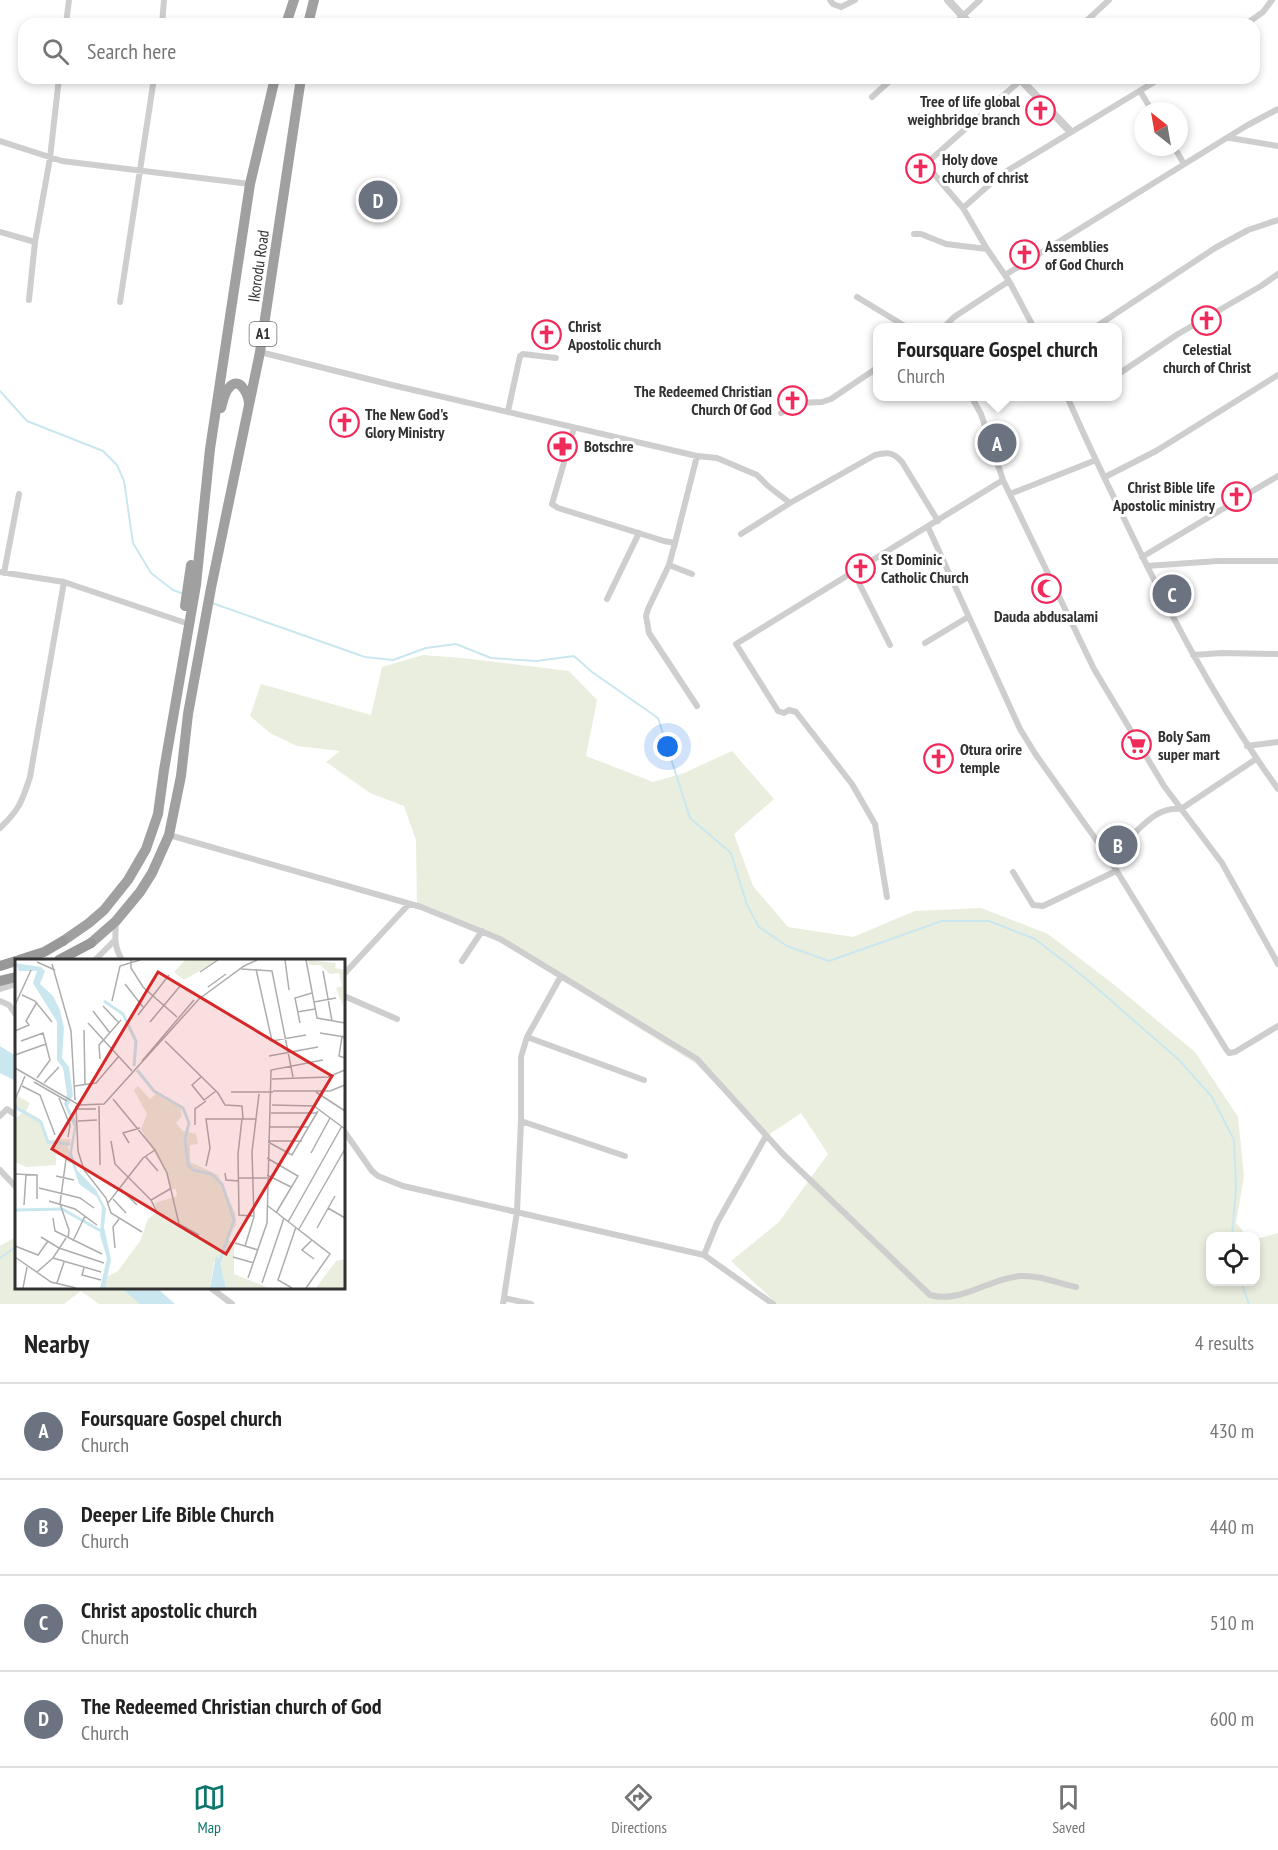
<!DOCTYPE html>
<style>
:root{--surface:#fff;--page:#f2f2f2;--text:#222;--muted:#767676;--line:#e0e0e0;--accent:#0f766e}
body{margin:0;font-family:"PT Sans Narrow",sans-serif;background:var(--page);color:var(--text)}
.controls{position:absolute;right:18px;bottom:18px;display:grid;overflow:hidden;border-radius:12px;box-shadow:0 3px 9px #0003}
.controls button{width:54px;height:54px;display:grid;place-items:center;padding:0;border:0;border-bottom:2px solid var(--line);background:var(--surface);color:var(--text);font:30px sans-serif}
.compass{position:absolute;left:1134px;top:102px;width:54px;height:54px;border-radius:50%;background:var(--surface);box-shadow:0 3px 9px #0003;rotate:329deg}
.you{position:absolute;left:668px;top:747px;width:21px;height:21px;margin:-15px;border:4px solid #fff;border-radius:50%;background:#1a73e8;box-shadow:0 0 0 9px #1a73e833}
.badge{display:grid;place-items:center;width:39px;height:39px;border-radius:50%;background:var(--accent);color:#fff;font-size:20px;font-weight:700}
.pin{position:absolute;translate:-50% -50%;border:3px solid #fff;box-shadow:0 2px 6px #0006}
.popup{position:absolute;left:873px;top:323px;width:249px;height:78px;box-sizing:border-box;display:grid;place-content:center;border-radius:12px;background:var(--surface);filter:drop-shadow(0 2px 4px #0005);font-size:20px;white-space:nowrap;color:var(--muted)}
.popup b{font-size:22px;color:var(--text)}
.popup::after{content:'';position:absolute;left:50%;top:100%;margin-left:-12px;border:12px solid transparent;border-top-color:var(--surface)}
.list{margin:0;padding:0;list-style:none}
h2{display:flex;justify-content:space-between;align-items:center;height:78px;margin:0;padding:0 24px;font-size:26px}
h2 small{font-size:20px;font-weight:400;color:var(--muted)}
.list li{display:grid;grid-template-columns:39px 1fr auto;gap:18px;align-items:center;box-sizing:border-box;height:96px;padding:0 24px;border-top:2px solid var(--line)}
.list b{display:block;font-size:22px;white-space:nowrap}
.list p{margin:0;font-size:20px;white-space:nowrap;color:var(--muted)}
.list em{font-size:20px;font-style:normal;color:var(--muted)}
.icon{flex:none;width:33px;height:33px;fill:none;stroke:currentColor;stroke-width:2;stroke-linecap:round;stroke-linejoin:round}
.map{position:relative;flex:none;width:1278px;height:1304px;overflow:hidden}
.search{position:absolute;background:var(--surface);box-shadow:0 3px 9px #0003;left:18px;right:18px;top:18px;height:66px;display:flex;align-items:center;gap:15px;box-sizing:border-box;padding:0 21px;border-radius:18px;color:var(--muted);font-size:22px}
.sheet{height:462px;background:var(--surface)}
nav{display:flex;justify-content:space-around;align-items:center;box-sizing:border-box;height:84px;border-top:2px solid var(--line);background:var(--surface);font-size:16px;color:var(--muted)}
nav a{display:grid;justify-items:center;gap:3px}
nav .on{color:var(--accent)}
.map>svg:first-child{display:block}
.green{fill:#eaeedf}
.water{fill:#cae7ef}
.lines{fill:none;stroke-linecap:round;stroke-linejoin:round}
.stream{stroke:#cae7ef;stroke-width:2}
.minor{stroke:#cecece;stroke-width:6}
.tertiary{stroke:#cecece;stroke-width:8}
.trunk{stroke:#a0a0a0;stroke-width:10}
.motorway{stroke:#989898;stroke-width:10}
.labels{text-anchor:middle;stroke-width:6;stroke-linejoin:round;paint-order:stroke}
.shield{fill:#fff;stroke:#6f6f6f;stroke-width:1.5}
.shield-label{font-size:15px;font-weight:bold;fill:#313131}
.poi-label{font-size:16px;font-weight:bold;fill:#313131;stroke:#fff;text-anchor:start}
.street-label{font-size:16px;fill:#313131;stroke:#fff}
.inset-river{fill:none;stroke:#cae7ef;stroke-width:3}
.inset-road{fill:none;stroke:#adadad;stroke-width:1.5}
.view{fill:#d62828;fill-opacity:0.15;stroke:#d62828;stroke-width:3}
.inset-edge{fill:none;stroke:#313131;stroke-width:3}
</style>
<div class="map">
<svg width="1278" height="1304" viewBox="0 0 1278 1304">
<rect width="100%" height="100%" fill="#fff"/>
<path class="green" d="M423,655L462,658L569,671L597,700L586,756L653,782L684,773L732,751L774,799L734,834L753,886L788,927L853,937L915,911L981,908L1048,934L1117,987L1195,1052L1238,1117L1244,1176L1236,1223L1247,1236H1210V1282H1256V1239L1278,1233V1304H771L772,1299L731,1261L779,1222L828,1154L801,1113L767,1136L695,1063L489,935L417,907L416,840L404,806L370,793L326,762L340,751L297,746L270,733L250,716L261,684L371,715L382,667Z
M16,1237V1288H121L140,1304H99L81,1291L64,1304H0V1246Z"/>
<path class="water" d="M0,1046L16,1056V1081L0,1073Z
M121,1288H157L175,1304H140Z"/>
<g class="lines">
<path class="stream" d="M0,391L27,421L103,451L117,465L124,481L133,543L151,573L173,590L184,594
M212,603L365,657L393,660L426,648L456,644L491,658L536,661L574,656L592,672L658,718L690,818L731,853L747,905L759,927L787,946L829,961L942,921H989L1035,939L1084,977L1179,1060L1212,1097L1234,1140L1236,1187L1232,1236
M0,1258L16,1247
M1241,1282L1249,1304"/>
<path class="minor" d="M830,0L833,4L841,7L855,0
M66,24L69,0
M162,24L164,0
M954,24L980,0
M1083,24L1109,0
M1246,24L1263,12L1272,0
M1022,79L929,161L928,167L963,208L987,249L1009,281L1034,328
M1140,91L1152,111
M872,97L893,78
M1230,138L1278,146
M0,141L62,161L250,184
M1174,147L1184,164
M963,208L989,185L1010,169L1161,78
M0,232L35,242
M914,234H921L946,244L987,249
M1005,275L1246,126L1278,109
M857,297L908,328
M29,300L35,242L50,158L59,78
M120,302L154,78
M943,328L954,317L1009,281
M1094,328L1215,248L1248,230L1278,220
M260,352L392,385L697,456L717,458L757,475L768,486L790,503L875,455C888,452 893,452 902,462L938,521
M1117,375L1178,334L1261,286L1278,274
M971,396L981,414L1003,480L1094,669L1164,786L1222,863L1278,964
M1067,396C1083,434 1101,471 1119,508C1165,605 1215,702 1278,789
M508,411L520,356L523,354L556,358
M781,413L799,403L822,402L831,399L877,368
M574,428L552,504L558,508L664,541L675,543L697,456
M1105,477L1156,451L1278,375
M1010,494L1096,460
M928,527L1020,729L1036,755L1107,855L1226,1049L1229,1053L1235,1052L1278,1026
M741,534L790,503
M675,543L669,565L648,609L646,616L649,633L697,706
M1142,557L1278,476
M669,565L692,574
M1147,566L1218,561H1278
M0,572L64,582L183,622
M4,573L19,494
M854,573L890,645
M607,599L639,533
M925,643L968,617
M1193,655L1222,653L1278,654
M1247,746L1278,742
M0,828C19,810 22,802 30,777L64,582
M169,835L421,907L500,939L561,976L697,1059L784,1155L930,1295C961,1304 990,1278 1020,1276C1039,1275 1058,1283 1076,1287
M1107,855C1113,850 1120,846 1126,841C1142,827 1157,806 1181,809L1256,759
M1013,872L1033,905L1043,906L1116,871
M887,897L875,824L852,784L796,712L789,710L784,713L778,711L736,644L1003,480
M116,922C115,937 114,947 122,960
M95,960L114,941
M462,961L482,931
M344,974L409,904
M344,996L397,1019
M0,1001L9,1005L16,1015
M527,1037L644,1080
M0,1116L7,1109L16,1115
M521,1121L625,1156
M344,1131L372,1171L378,1176L403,1186L704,1255
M766,1136L717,1223L704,1255L773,1304
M0,1170L16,1187
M211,1288L232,1304
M504,1298L531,1304
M503,1304L517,1212L521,1121V1057L527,1037L561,976"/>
<path class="tertiary" d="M948,0L970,24
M1019,78L1070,131
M0,988L16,983"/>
<path class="trunk" d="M286,24L294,0
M308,24L314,0
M221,408C223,402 224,394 228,389C239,374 248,394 249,403
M185,606L191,565
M63,941L89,923L104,910L128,880L146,849L158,814L164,770L196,585L210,449L250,184L275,78
M91,943L116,921L140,892L152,873L169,835L181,776L188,714L211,588L260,352L301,78"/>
<path class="motorway" d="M19,960L44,952L63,941
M59,960L91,943
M0,966L16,961
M0,981L16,977"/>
</g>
<defs>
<symbol id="church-ring" viewBox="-11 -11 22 22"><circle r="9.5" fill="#fff" stroke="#f02b5b" stroke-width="1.5"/><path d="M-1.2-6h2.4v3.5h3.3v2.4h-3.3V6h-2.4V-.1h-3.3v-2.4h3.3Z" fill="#f02b5b"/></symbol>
<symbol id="pharmacy-ring" viewBox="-11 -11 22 22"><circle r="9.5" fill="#fff" stroke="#f02b5b" stroke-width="1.5"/><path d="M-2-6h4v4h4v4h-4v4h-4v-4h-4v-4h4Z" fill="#f02b5b"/></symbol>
<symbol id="mosque-ring" viewBox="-11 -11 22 22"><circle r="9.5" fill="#fff" stroke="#f02b5b" stroke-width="1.5"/><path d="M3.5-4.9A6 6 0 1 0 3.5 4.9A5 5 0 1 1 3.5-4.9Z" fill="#f02b5b"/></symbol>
<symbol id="supermarket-ring" viewBox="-11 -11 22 22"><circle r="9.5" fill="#fff" stroke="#f02b5b" stroke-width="1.5"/><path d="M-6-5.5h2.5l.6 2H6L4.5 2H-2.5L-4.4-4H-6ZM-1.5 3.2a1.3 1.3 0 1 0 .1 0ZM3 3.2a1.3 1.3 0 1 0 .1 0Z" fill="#f02b5b"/></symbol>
</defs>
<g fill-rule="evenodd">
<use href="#church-ring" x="1024" y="94" width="33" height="33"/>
<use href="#church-ring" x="904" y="152" width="33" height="33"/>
<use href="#church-ring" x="1008" y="238" width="33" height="33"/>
<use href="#church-ring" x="1190" y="304" width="33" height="33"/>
<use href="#church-ring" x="530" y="318" width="33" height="33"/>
<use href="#church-ring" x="776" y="384" width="33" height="33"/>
<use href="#church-ring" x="328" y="406" width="33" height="33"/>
<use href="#pharmacy-ring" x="546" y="430" width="33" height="33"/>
<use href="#church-ring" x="1220" y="480" width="33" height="33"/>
<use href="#church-ring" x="844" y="552" width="33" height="33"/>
<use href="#mosque-ring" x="1030" y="572" width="33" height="33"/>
<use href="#supermarket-ring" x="1120" y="728" width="33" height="33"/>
<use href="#church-ring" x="922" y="742" width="33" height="33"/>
</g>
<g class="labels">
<rect class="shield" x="249.5" y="322" width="27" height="24" rx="4.5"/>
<g class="shield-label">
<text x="263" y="339">A1</text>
</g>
<g class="poi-label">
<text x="1020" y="107" text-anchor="end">Tree of life global<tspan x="1020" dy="18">weighbridge branch</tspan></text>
<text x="942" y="165">Holy dove<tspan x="942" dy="18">church of christ</tspan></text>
<text x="1045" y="252">Assemblies<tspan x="1045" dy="18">of God Church</tspan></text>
<text x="568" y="332">Christ<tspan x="568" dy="18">Apostolic church</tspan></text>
<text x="1207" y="355" text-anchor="middle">Celestial<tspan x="1207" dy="18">church of Christ</tspan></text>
<text x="772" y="397" text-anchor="end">The Redeemed Christian<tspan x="772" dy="18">Church Of God</tspan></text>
<text x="365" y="420">The New God's<tspan x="365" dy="18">Glory Ministry</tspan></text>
<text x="584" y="452">Botschre</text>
<text x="1215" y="493" text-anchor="end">Christ Bible life<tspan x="1215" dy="18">Apostolic ministry</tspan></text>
<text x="881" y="565">St Dominic<tspan x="881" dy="18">Catholic Church</tspan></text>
<text x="1046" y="622" text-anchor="middle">Dauda abdusalami</text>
<text x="1158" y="742">Boly Sam<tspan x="1158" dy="18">super mart</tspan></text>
<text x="960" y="755">Otura orire<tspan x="960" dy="18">temple</tspan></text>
</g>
<g class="street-label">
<text transform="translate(258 266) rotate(-82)" y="6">Ikorodu Road</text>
</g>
</g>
<g transform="translate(15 959)">
<rect width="330" height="330" fill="#fff"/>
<path d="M170,1H203L169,21L159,13ZM293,1L321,4L320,9L330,11L328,47L321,29L327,27L324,14L315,15L305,6H294ZM123,127L135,140L141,135L147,136L166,150L167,157L161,164L168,172L181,175L183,185L175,186V203L203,216L220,254L221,266L212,280L219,286V315L254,329H211L204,301L199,303L195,329H90L92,318L103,312L125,282L133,260L142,253L140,244L162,237L161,230H155L151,214L126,170L132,155L119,131ZM3,137L15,144L11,152L25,160L32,181L56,180L53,187L57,204H53L49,195L41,196V206L11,208L0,203V160L7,154L0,150ZM330,300V329H301L321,302Z" fill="#eaeedf"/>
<path d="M0,4L26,8L30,12L25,25L38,37L45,51L49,69L47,99L54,108L58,136L53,147L62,164L57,194L62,211L81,231L91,250L89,268L96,301L90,329H85L92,299L85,276L87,248L82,238L64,225L54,195L59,168L49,145L52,135L48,109L42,101V63L18,24L22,12H4ZM201,297L204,300L211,329H195Z" fill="#cae7ef"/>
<path class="inset-river" d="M89,42L108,55L121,82L119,107M122,111L139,132L168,149L174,164L170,180L173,206L178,211L196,215L207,225L219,261L204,304M0,148L26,163L33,183L55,185M0,251L47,250L86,272"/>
<path class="inset-road" d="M116,1V9L128,28L162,58M270,1L274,31M291,1L302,59L330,64M22,3L40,11M37,5L56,72L60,141M226,10L257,12L278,118M241,10L257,82L291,76M308,12L317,62M185,13L203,1M110,25L128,48M193,28L211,15M7,36L20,42L37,63M97,42L105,7L125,1M299,43L321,39M0,46L16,11M88,47L103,63M78,52L95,74M282,53L300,50M123,56L154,16M135,63L166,26M73,64L117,112M285,64L280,39L297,34M69,71L70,126M0,72L14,66L11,62L22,43M305,74L330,78M327,78L324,97L330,99M6,82L28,74L35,101L22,119M150,82L203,134L210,146L227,147L228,160M0,96L31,85M254,97L303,88M85,100L84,86L106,61M127,102L179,41M0,109L64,146L89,145L184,40L229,7L242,1M186,118L177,126L189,141L201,132M257,120L313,118L330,111M19,123L52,142M29,124L44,108M7,127L25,136L40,176M60,127L81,124L104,97M258,132H315L330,126M216,133H258M301,133L330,152M44,139L55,166L53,178M98,140L140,191L152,214L164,265L184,276M0,141L10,117M257,146L299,147L330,170M61,147L63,192L69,211L91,239L96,254L127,273M84,147L85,206M62,150H81M256,154H302M227,160L223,195L224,256L238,257M63,162L82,161M180,166V150L191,142M255,168H294M96,182L100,205L136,241M253,182H287M253,183L277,196L303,152M114,184L108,174L125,169M296,194L315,159M130,197L143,212M252,199L283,217L261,254M51,200L45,245L54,271L53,279M191,207L195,189L191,160H241M210,214L211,221L224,222M0,215L22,216V240M252,216L276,228M41,217L59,221M224,219H252M24,229L65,239L79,249M106,230L122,246M98,240L111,254M34,242L60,250L82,266M93,244L128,199L140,191M9,246L11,216M253,247L315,295L291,329M313,249L330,259M143,255L136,241L155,230M38,259L40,272L87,295M273,263L327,167M302,269L320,237M284,270L330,190M26,278L44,289L89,304M297,281L287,291L299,300M58,282L70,257M220,284L243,291M0,287L23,296L33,282M230,287L239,258L237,193L244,135M100,289L98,268L104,260M0,298L36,323L61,329M218,298L239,304M38,299L86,313M69,309L67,316L86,321M22,313L38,299L51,279M233,319L252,264L256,111L308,101M42,324L49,303M247,324L269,259M8,329L12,308M277,329L263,321L281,268"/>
<path class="view" d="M143,13L317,117L211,295L37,190Z"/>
<rect width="330" height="330" class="inset-edge"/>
</g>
</svg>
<div class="controls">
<button><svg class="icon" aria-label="locate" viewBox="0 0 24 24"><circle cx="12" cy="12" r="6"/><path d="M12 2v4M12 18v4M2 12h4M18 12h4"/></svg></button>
</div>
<svg class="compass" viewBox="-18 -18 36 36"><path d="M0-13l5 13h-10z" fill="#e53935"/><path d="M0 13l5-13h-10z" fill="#767676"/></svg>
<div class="you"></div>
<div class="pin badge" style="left:997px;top:443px;background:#6b7280">A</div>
<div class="popup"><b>Foursquare Gospel church</b>Church</div>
<div class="pin badge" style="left:1118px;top:845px;background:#6b7280">B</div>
<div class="pin badge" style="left:1172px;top:594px;background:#6b7280">C</div>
<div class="pin badge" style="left:378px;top:200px;background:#6b7280">D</div>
<div class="search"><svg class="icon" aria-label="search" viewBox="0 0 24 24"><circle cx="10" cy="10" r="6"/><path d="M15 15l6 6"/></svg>Search here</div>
</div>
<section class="sheet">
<h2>Nearby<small>4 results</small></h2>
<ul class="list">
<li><span class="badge" style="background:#6b7280">A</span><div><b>Foursquare Gospel church</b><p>Church</p></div><em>430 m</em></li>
<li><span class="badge" style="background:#6b7280">B</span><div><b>Deeper Life Bible Church</b><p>Church</p></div><em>440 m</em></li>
<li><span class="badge" style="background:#6b7280">C</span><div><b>Christ apostolic church</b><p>Church</p></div><em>510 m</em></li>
<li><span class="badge" style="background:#6b7280">D</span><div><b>The Redeemed Christian church of God</b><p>Church</p></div><em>600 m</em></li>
</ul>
</section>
<nav>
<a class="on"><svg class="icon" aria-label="map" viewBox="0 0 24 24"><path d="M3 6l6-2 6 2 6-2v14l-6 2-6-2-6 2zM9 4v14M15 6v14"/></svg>Map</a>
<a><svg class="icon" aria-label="directions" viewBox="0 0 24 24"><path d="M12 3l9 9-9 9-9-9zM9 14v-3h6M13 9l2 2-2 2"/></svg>Directions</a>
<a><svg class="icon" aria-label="saved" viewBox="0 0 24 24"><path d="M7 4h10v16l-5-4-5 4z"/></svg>Saved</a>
</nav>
